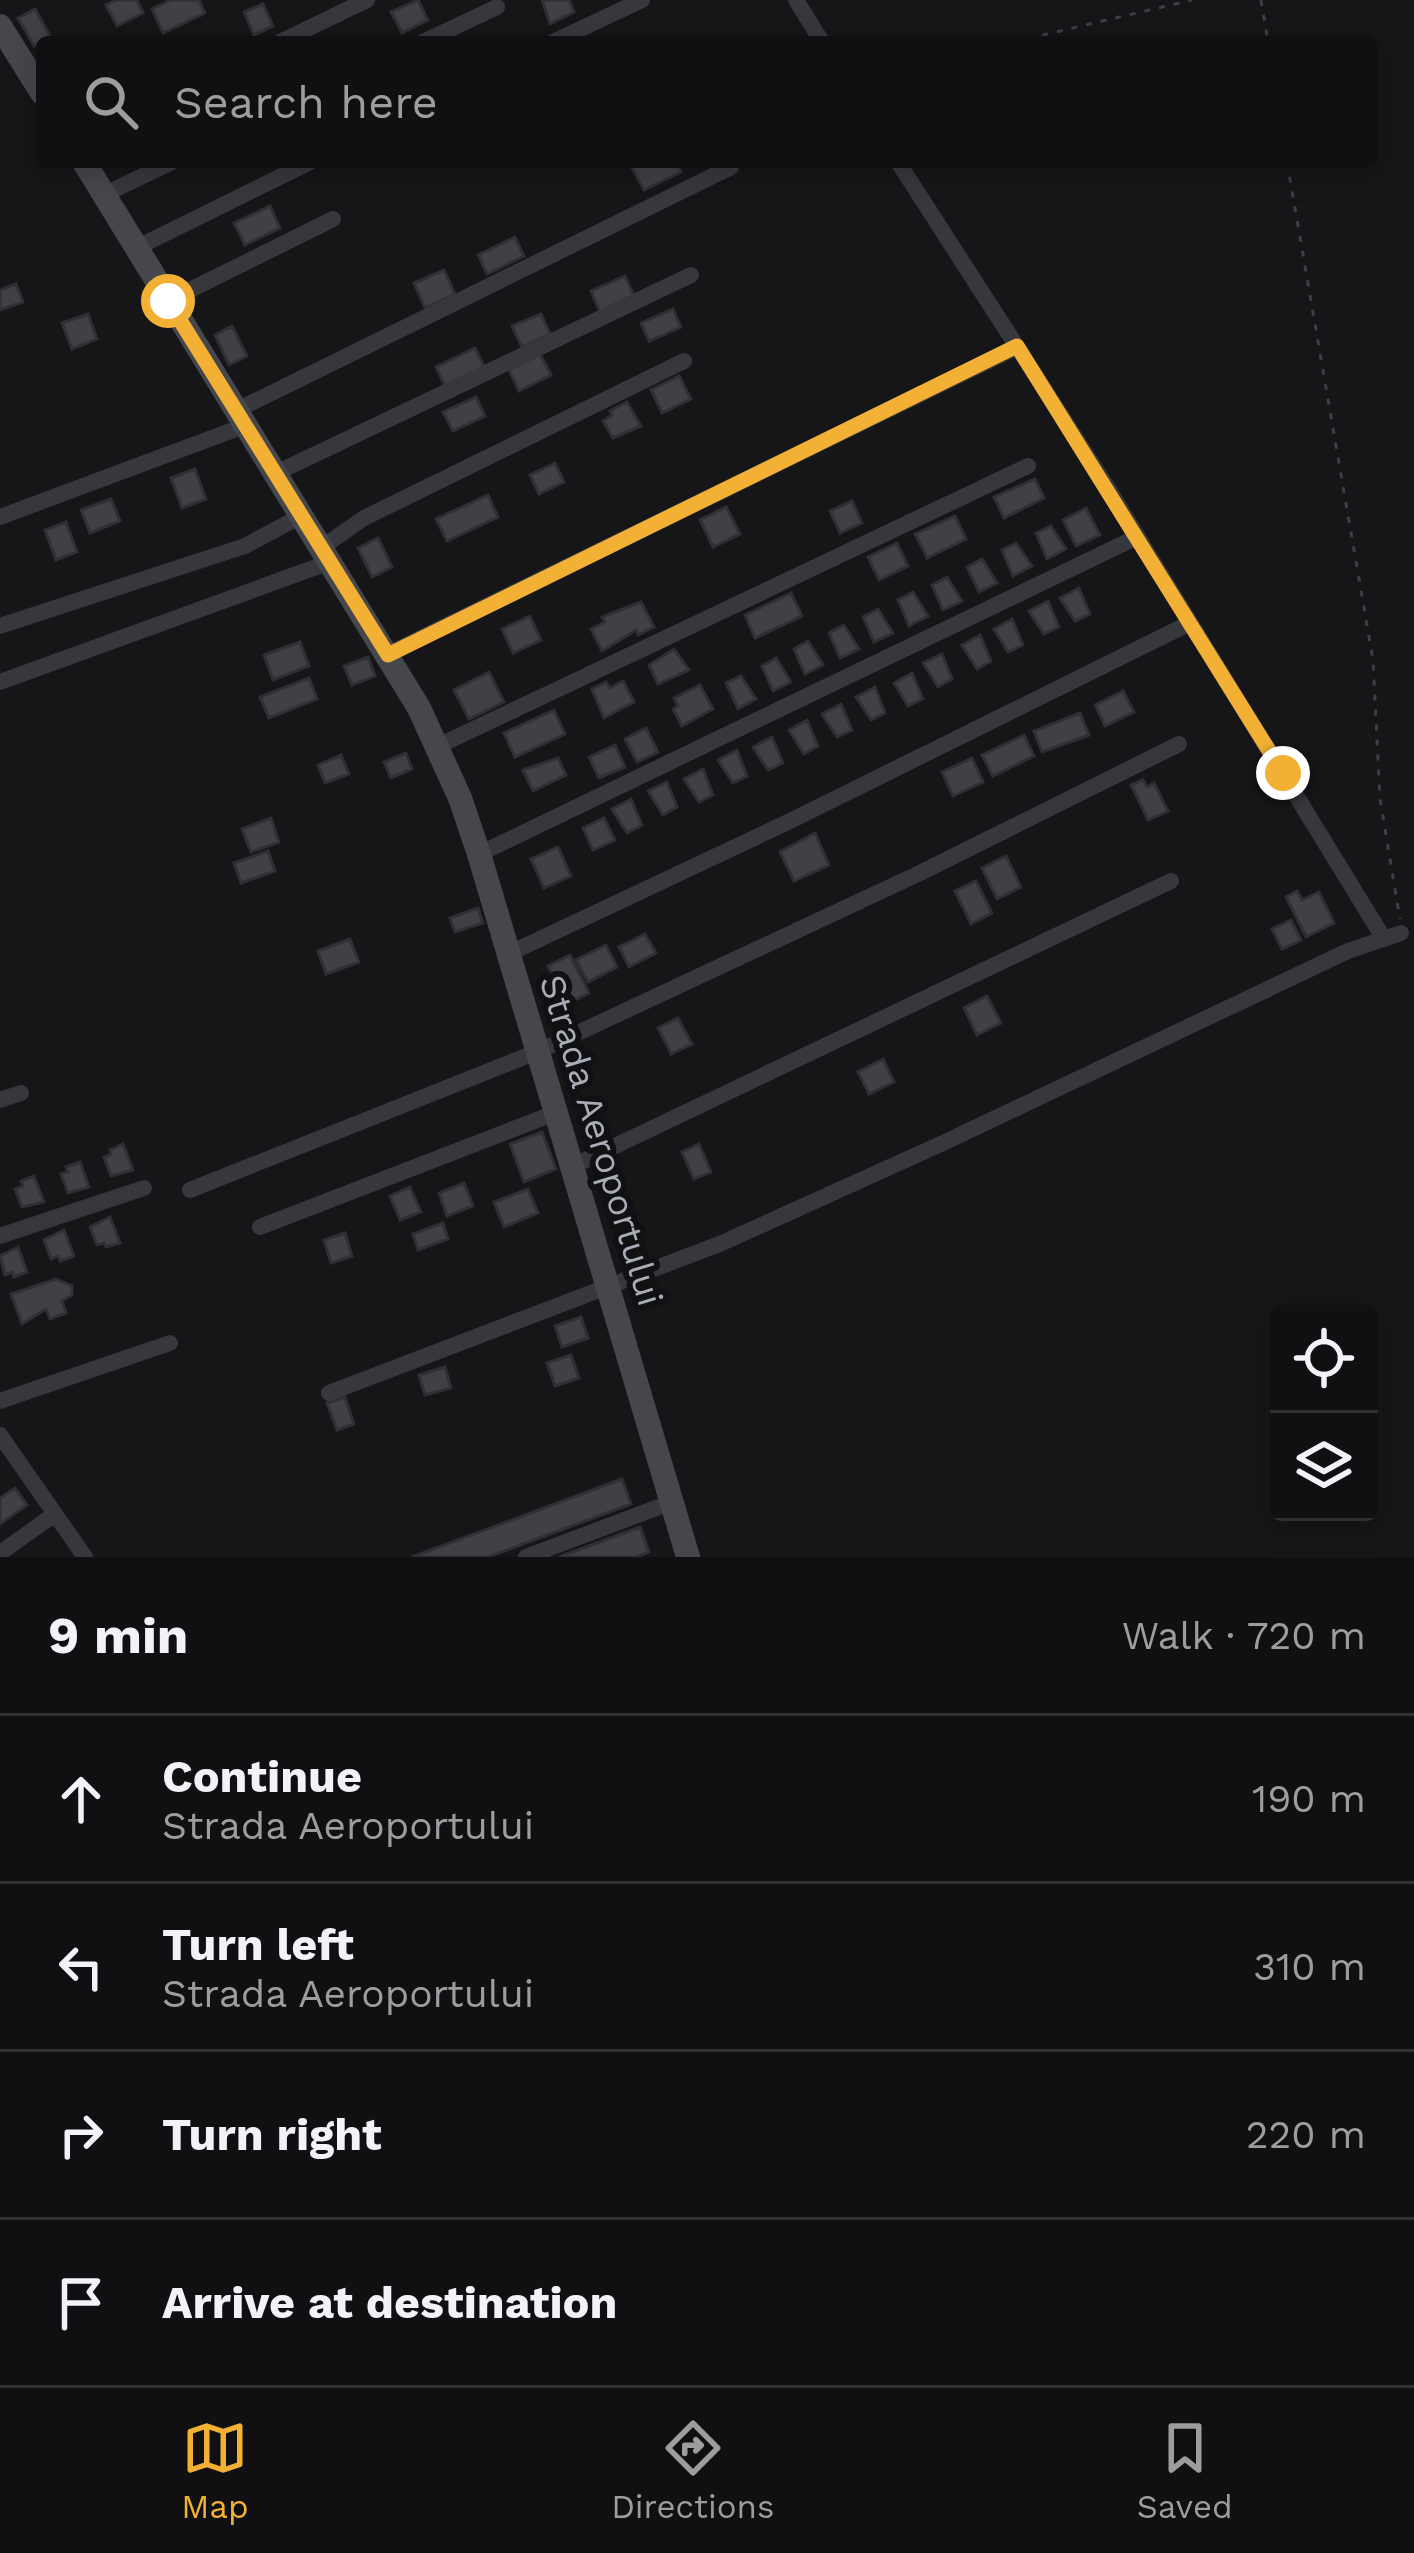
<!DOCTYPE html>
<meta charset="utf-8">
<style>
:root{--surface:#101012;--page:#19191b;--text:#f1f3f6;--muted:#9c9d9f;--line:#303032;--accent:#f2b134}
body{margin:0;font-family:"Work Sans",sans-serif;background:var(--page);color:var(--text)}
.controls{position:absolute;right:36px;bottom:36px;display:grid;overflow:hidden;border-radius:12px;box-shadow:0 6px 30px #0003}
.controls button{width:108px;height:108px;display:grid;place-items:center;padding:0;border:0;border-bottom:3px solid var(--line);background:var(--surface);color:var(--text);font:60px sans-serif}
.stop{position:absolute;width:36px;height:36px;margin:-27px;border:9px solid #f2b134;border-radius:50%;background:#fff}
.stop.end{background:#f2b134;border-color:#fff;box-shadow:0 3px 12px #0008}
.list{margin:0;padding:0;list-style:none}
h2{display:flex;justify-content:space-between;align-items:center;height:156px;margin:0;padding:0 48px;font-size:51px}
h2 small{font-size:39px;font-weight:400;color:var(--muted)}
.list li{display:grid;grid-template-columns:78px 1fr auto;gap:36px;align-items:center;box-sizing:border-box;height:168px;padding:0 48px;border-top:3px solid var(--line)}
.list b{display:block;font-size:45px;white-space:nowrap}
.list p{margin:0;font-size:39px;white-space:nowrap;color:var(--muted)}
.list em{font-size:39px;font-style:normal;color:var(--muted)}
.icon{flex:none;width:66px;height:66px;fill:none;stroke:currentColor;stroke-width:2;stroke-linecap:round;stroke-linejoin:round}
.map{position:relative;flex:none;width:1414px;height:1557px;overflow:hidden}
.search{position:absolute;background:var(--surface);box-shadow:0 6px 30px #0003;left:36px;right:36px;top:36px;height:132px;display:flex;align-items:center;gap:30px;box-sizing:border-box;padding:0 42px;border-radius:12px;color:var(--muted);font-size:45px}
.sheet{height:828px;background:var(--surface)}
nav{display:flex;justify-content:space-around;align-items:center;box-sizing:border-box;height:168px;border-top:3px solid var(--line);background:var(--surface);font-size:33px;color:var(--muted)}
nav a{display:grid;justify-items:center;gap:6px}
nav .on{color:var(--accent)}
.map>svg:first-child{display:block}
.building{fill:#404145;stroke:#303034;stroke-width:3}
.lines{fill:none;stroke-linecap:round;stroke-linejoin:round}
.path{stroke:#3d3f44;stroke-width:3;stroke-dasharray:6 9;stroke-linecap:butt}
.street{stroke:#37383d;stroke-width:16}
.secondary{stroke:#45474d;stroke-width:24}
.route{stroke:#f2b134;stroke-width:15}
.labels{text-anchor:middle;stroke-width:12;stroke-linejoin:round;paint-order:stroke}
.street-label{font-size:36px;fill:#a8adb8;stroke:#111113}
</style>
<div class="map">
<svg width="1414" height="1557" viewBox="0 0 1414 1557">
<rect width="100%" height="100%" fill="#161618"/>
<path class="building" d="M116,0H137L143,13L117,26L106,5Z
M171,0H199L205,13L163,33L152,9Z
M418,0L428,20L402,33L391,12Z
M542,0H569L574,12L550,24Z
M263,4L273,26L254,35L244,12Z
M35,9L50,36L34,46L18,18Z
M644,162H676L681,172L644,190L632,168Z
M270,206L280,228L245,245L234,223Z
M515,237L524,256L487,274L478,255Z
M444,270L455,294L425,308L414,283Z
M625,276L635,298L601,314L591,291Z
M16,284L23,302L0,310V290Z
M673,309L681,327L649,341L641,323Z
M88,314L97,339L72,349L62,323Z
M541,314L550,334L522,347L512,326Z
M232,326L247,356L229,365L215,335Z
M475,348L485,368L445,386L436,367Z
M540,354L551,375L519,391L509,370Z
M679,376L691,399L662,413L651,390Z
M476,397L485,416L453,431L443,412Z
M627,402L641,426L613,438L603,421L612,415L610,411Z
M555,463L564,482L539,494L530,475Z
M195,469L206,499L182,508L171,478Z
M1035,479L1044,498L1004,518L994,497Z
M488,495L498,517L447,541L436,519Z
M111,499L120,521L90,533L81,510Z
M852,501L862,523L840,533L830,511Z
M726,507L740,534L713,547L700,520Z
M1086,508L1100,535L1076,546L1063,520Z
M955,516L966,539L927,558L915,534Z
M66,522L77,552L56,560L45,530Z
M1051,526L1066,549L1047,559L1036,533Z
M378,538L392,567L372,577L358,548Z
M897,543L908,566L879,580L868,557Z
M1016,543L1032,566L1013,576L1002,550Z
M982,559L997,583L979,592L967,567Z
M947,577L962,601L943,610L932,585Z
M1079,588L1090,614L1075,621L1060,598Z
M913,592L928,616L909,626L898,600Z
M791,593L802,616L755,638L745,615Z
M1048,601L1059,627L1044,634L1029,611Z
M641,602L654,627L638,635L636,630L602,651L591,629L605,622L602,617Z
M878,609L893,633L874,642L863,617Z
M530,616L541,640L513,653L502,629Z
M1012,619L1023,645L1008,652L994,629Z
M844,625L859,649L840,658L829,633Z
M980,635L991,661L977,669L962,645Z
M808,641L823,665L805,674L794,649Z
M300,642L309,666L273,680L264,655Z
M674,649L689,670L658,684L649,665Z
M942,654L952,679L938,687L923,663Z
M368,657L375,676L352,685L344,666Z
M776,658L791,682L773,691L762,666Z
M489,672L504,702L469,719L454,690Z
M912,673L923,699L908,706L894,683Z
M741,676L756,699L738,709L726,683Z
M309,678L317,699L269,718L260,697Z
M623,681L634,702L604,718L592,689L606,682L610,688Z
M700,685L713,709L682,726L673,709L678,706L674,698Z
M875,687L885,713L871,720L856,697Z
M1123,691L1134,712L1105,726L1095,705Z
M841,704L852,730L837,737L822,714Z
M554,710L565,734L515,757L504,733Z
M1080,713L1089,735L1042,752L1034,731Z
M807,720L818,746L804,754L789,730Z
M646,728L658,752L637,762L625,739Z
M1024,735L1034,756L993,776L982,755Z
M772,737L783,763L768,770L753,747Z
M615,745L625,767L599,778L589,757Z
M737,750L747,776L733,783L718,760Z
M406,753L412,769L391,778L384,762Z
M341,755L349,774L325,783L318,765Z
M558,758L566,775L533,791L523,770Z
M972,758L983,782L953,796L942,772Z
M703,769L713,795L699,802L684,779Z
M1143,780L1147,787L1154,783L1168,811L1148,820L1131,785Z
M667,782L677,807L663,815L648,791Z
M631,799L642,825L627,833L612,809Z
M271,818L279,842L251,852L242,829Z
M604,818L615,840L593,850L583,828Z
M815,833L829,865L794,881L780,852Z
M558,847L571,876L544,888L531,859Z
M268,851L275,871L241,883L234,863Z
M1006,856L1021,887L997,899L982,868Z
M976,881L992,913L971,924L955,891Z
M1297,891L1302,900L1319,892L1334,923L1306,937L1286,897Z
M478,908L483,923L455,932L450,918Z
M1291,920L1301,940L1282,949L1272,929Z
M645,934L656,953L629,967L619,947Z
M350,939L359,962L326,974L318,951Z
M606,945L617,967L588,982L576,960Z
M570,955L589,993L567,1004L548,966Z
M987,996L1001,1023L977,1035L964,1008Z
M678,1018L692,1044L671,1054L658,1028Z
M883,1059L894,1082L869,1094L858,1072Z
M542,1132L556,1169L524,1182L510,1144Z
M123,1144L133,1170L111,1176L104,1157L111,1154L110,1150Z
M699,1144L711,1172L694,1179L682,1152Z
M80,1162L89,1187L68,1193L61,1174L68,1172L66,1167Z
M34,1176L44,1202L22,1207L15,1189L23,1186L21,1181Z
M464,1183L473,1206L447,1216L439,1193Z
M410,1187L421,1212L400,1220L390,1196Z
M528,1189L538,1213L504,1227L494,1202Z
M110,1217L120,1243L106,1247L104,1243L97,1245L90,1227Z
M443,1223L448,1239L418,1250L413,1234Z
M64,1230L74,1256L60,1261L58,1256L51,1259L44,1240Z
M345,1233L352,1256L331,1263L324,1240Z
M18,1247L27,1272L14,1277L12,1272L5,1275L0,1256Z
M56,1279L72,1286V1295L62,1301L66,1313L50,1319L46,1309L22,1324L11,1294Z
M581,1317L588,1338L562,1347L555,1326Z
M571,1355L579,1378L555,1386L547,1363Z
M445,1367L451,1388L425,1395L419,1375Z
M345,1397L354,1424L337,1430L327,1403Z
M622,1479L631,1504L488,1557H412Z
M15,1488L27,1505L0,1524V1498Z
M640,1527L649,1552L636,1557H559Z"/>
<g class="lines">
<path class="path" d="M1261,0L1268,42
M1013,42L1192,0
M1287,162L1373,660L1380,799L1400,919"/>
<path class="street" d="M796,0L822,42
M280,42L367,0
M423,42L497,7
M553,42L642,0
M898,162L1106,485L1384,939
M103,195L172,162
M136,248L310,162
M168,301L333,219
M235,411L731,167
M274,474L691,275
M0,517L244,426
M321,548L364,518L684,361
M0,626L245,546L301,516
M388,654L1017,347
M0,682L330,562
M438,746L1028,466
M479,854L1137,537
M508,954L788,822L1188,624
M0,1100L21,1093
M571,1167L1171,881
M190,1190L539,1051L920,873L1179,744
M260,1227L555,1113
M0,1236L144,1188
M329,1393L722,1243L943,1143L1348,951L1401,933
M0,1401L170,1343
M0,1435L85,1557
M0,1553L55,1514
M526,1557L672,1502"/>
<path class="secondary" d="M0,26L42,93
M84,162L419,708L460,798L479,854L688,1557"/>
</g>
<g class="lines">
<path class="route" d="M168,301L388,655L1017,346L1283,773"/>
</g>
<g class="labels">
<g class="street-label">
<text transform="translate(602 1140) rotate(73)" y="13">Strada Aeroportului</text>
</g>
</g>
</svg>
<div class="controls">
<button><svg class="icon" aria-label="locate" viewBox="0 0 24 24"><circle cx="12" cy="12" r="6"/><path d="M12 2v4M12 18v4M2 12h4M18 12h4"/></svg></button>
<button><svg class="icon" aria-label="layers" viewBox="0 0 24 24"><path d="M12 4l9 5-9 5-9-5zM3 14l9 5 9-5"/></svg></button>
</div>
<div class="stop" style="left:168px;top:301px"></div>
<div class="stop end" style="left:1283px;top:773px"></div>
<div class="search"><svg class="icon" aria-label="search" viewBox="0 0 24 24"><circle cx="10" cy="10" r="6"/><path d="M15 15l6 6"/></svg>Search here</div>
</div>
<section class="sheet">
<h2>9 min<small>Walk · 720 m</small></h2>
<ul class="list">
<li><svg class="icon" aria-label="ahead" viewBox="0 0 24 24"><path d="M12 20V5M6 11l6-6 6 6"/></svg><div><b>Continue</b><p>Strada Aeroportului</p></div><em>190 m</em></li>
<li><svg class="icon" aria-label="left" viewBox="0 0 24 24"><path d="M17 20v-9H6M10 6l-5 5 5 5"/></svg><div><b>Turn left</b><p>Strada Aeroportului</p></div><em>310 m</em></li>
<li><svg class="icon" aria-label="right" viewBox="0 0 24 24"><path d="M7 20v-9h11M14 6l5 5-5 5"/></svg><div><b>Turn right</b></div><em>220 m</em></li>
<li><svg class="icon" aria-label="arrive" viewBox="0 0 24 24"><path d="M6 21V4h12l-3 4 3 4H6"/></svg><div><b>Arrive at destination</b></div></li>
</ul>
</section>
<nav>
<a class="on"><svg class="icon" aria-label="map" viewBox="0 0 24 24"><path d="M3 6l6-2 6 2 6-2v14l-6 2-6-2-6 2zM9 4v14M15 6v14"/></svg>Map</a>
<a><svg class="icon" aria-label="directions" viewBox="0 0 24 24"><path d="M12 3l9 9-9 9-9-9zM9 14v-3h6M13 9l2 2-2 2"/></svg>Directions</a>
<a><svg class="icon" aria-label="saved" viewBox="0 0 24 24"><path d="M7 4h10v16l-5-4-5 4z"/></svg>Saved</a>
</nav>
